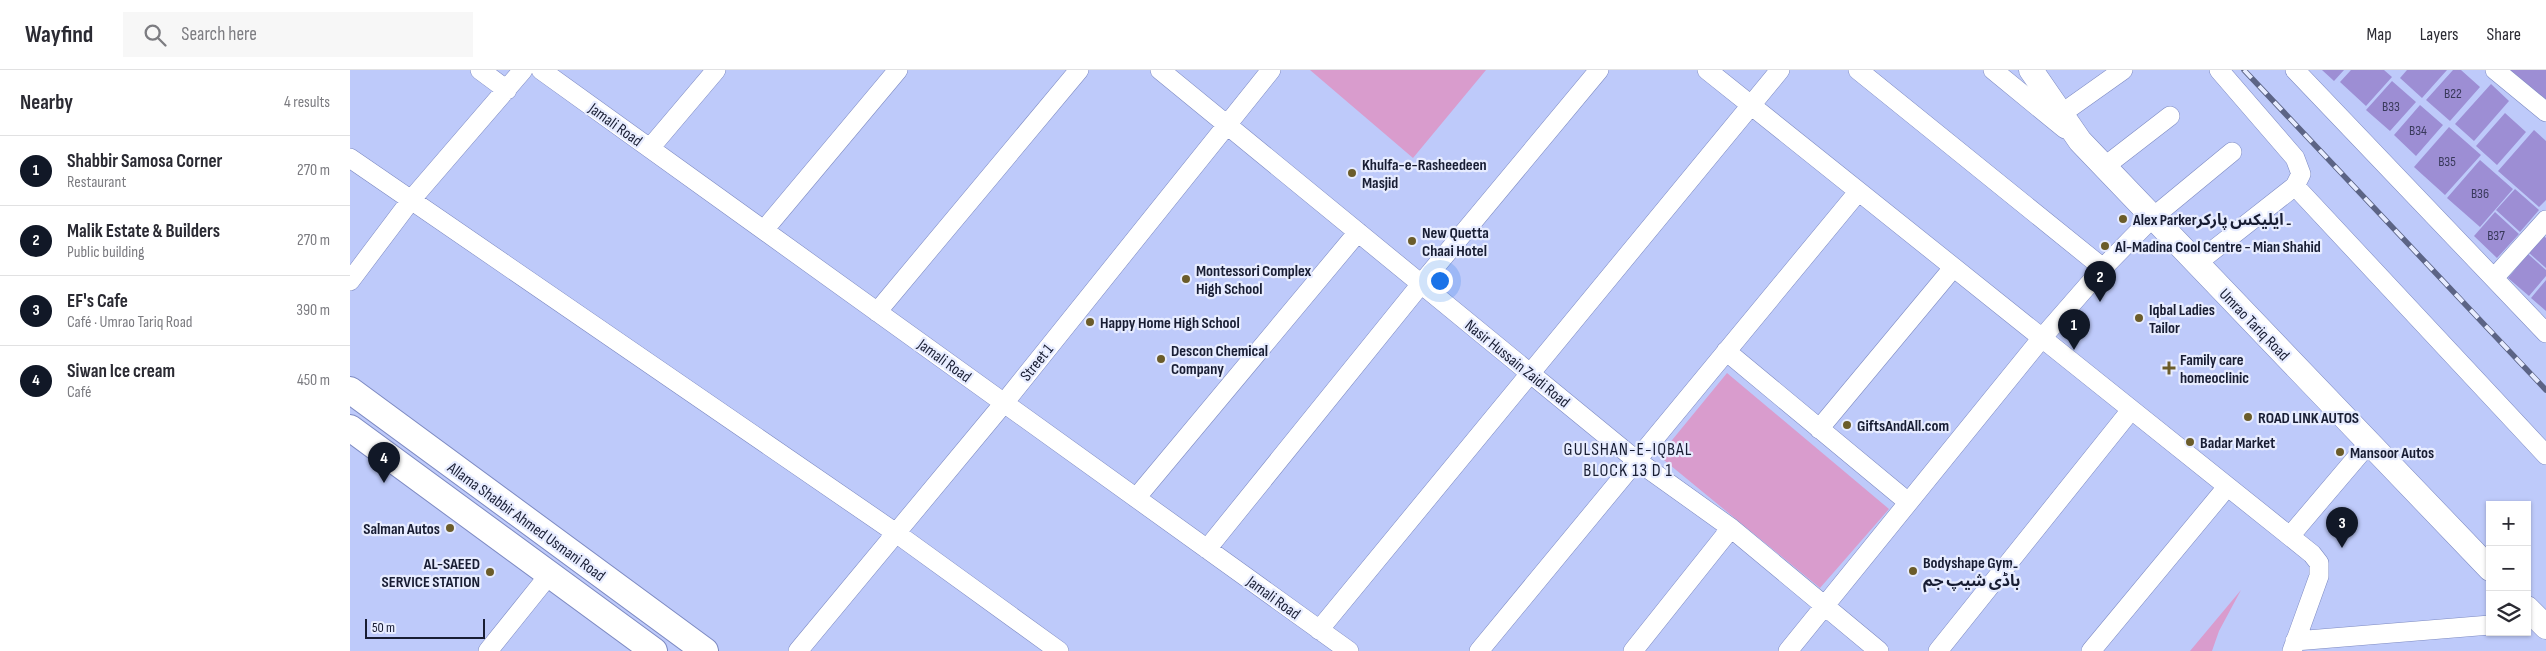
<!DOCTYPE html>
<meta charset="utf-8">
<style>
:root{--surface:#fff;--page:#f7f7f7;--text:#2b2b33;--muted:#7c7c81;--line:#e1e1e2;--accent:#111827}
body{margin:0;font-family:"Sofia Sans Condensed","Noto Sans Arabic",sans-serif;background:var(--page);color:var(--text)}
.controls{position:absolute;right:15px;bottom:15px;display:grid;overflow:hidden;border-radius:0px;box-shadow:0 1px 4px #0004}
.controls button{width:45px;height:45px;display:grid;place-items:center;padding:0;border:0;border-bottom:1px solid var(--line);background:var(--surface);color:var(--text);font:25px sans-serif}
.scale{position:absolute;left:15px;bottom:12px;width:120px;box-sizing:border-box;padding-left:5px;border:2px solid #181d33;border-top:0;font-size:14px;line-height:18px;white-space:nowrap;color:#181d33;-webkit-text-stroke:4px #e7ecff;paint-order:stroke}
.you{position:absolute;left:1089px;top:210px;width:18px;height:18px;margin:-12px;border:4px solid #fff;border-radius:50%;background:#1a73e8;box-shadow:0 0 0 8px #1a73e833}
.badge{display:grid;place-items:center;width:32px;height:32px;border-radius:50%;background:var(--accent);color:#fff;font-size:16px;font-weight:700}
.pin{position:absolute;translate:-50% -41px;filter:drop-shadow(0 1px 2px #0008)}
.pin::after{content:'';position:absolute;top:26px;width:18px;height:15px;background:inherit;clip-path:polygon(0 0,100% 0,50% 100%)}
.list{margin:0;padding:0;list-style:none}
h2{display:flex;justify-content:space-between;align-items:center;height:65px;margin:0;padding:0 20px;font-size:21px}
h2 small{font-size:16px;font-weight:400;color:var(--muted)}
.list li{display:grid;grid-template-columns:32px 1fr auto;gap:15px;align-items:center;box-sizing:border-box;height:70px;padding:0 20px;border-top:1px solid var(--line)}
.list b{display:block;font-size:19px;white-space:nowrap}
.list p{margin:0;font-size:16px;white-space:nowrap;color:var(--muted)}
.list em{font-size:16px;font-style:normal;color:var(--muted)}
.icon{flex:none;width:28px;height:28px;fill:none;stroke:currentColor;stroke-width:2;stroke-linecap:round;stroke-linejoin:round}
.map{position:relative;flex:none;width:2196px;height:581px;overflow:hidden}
header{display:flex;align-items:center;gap:30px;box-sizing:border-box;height:70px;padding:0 25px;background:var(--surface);border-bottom:1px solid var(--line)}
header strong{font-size:24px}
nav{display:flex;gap:28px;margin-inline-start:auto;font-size:18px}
.search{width:350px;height:45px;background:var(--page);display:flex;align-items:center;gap:12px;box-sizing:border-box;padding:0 18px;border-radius:0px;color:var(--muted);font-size:19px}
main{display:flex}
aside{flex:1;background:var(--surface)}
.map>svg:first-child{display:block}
.green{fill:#d99ccd}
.building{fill:#9d8ed4}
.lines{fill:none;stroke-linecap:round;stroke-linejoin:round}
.minor-casing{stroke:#7d8ac2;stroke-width:20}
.tertiary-casing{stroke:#7d8ac2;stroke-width:25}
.secondary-casing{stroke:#7d8ac2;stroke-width:28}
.minor{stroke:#fff;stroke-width:19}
.tertiary{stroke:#fff;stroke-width:24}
.secondary{stroke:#fff;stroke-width:26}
.rail-casing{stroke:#5c6485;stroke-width:5.5}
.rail{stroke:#e7ecff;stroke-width:4;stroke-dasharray:11;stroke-linecap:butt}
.poi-dot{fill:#6b5c2a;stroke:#e7ecff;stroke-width:2}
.labels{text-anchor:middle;stroke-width:4.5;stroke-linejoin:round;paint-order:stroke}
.number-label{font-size:14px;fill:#39395b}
.street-label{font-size:16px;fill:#181d33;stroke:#e7ecff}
.poi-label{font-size:16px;font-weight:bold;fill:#181d33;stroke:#e7ecff;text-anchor:start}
.neighbourhood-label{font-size:18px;letter-spacing:1px;fill:#181d33;stroke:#e7ecff}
</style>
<header>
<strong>Wayfind</strong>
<div class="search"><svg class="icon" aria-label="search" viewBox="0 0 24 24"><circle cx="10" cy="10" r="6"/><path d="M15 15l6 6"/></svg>Search here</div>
<nav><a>Map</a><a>Layers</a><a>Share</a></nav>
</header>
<main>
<aside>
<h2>Nearby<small>4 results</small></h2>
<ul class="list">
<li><span class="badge">1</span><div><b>Shabbir Samosa Corner</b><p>Restaurant</p></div><em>270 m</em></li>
<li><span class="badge">2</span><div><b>Malik Estate &amp; Builders</b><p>Public building</p></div><em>270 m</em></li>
<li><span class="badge">3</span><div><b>EF's Cafe</b><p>Café · Umrao Tariq Road</p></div><em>390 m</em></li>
<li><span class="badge">4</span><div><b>Siwan Ice cream</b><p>Café</p></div><em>450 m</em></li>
</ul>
</aside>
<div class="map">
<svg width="2196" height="581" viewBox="0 0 2196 581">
<rect width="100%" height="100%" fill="#becafa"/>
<path class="green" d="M960,0H1136L1063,88Z
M1377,303L1539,439L1470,518L1309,386Z
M1891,520L1869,561L1862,581H1840Z"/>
<path class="building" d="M1972,0H1994L1984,11Z
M2001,0H2034L2042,7L2016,36L1990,12Z
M2057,0H2097L2072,28L2050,8Z
M2103,0H2111L2130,17L2100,51L2076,30Z
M2156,0H2196V34Z
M2042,11L2066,32L2040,61L2016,40Z
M2141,14L2159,31L2124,71L2105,54Z
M2070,35L2093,55L2066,86L2044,65Z
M2155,43L2176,62L2147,95L2126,76Z
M2099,57L2131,85L2095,125L2064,97Z
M2184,60L2196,71V130L2189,137L2148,101Z
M2130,90L2163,119L2130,157L2097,128Z
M2165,119L2189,140L2170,162L2146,140Z
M2145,142L2169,164L2147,188L2124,166Z
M2193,165L2196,168V198L2178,182Z
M2178,184L2196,200V206L2179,226L2158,208Z
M2196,210V241L2181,228Z"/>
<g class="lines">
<defs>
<path id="minor" d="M130,0L157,20
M191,0L999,581
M810,0L1286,390L1381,458L1529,581
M1357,0L1962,484L1969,493V506L1942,581
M1508,0L1753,198
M1643,0L1715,59
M1945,0L2196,263
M2145,0L2196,42
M1711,44L1773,0
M300,78L366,0
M0,88L546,463L709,581
M1754,97L1820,46
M1945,116L2196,385
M414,160L548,0
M1847,193L1945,116L1951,104L1945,88L1869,0
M2144,208L2196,150
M0,211L61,130L173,0
M527,242L729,0
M1376,281L1558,432
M1469,359L1603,198
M786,428L1008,162
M1940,466L2019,373
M857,479L1071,214L1249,0
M969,560L1430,0
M1945,571L2140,555
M138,581L199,505
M448,581L654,333L921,0
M1129,581L1508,122
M1283,581L1381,458
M1438,581L1691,269L1753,198L1802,148L1882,82
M1588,581L1781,340
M1741,581L1877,417"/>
<path id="tertiary" d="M1681,0L1730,71L2140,499
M2177,538L2196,557"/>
<path id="secondary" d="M0,320L355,581
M0,358L304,581"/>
</defs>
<use href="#minor" class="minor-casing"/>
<use href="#tertiary" class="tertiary-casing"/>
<use href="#secondary" class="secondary-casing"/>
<use href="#minor" class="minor"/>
<use href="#tertiary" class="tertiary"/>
<use href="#secondary" class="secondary"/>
<defs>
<path id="rail" d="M1894,0L2196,320"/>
</defs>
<use href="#rail" class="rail-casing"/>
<use href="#rail" class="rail"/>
</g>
<g class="poi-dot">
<circle cx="1002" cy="103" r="5"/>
<circle cx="1773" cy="149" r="5"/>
<circle cx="1062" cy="171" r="5"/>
<circle cx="1755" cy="176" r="5"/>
<circle cx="836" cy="209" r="5"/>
<circle cx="1789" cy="248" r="5"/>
<circle cx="740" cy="252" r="5"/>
<circle cx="811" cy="289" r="5"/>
<path d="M1816.5 290.5h5v5h5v5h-5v5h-5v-5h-5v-5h5z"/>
<circle cx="1898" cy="347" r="5"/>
<circle cx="1497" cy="355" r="5"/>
<circle cx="1840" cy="372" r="5"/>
<circle cx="1990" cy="382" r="5"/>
<circle cx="100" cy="458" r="5"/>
<circle cx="1563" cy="501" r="5"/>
<circle cx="140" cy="502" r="5"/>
</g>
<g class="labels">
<g class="number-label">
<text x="2103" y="28">B22</text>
<text x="2041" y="41">B33</text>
<text x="2068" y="65">B34</text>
<text x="2097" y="96">B35</text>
<text x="2130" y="128">B36</text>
<text x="2146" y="170">B37</text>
</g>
<g class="street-label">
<text transform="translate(266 54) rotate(36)" y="6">Jamali Road</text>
<text transform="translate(1905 254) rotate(46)" y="6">Umrao Tariq Road</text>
<text transform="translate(595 290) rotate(36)" y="6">Jamali Road</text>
<text transform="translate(686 292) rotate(-51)" y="6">Street 1</text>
<text transform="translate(1168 293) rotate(39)" y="6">Nasir Hussain Zaidi Road</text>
<text transform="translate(177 451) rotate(36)" y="6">Allama Shabbir Ahmed Usmani Road</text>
<text transform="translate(924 527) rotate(36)" y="6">Jamali Road</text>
</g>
<g class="poi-label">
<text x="1012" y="100">Khulfa-e-Rasheedeen<tspan x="1012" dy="18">Masjid</tspan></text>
<text x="1783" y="155">Alex Parker۔ ایلیکس پارکر</text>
<text x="1072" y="168">New Quetta<tspan x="1072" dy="18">Chaai Hotel</tspan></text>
<text x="1765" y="182">Al-Madina Cool Centre - Mian Shahid</text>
<text x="846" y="206">Montessori Complex<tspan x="846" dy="18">High School</tspan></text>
<text x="1799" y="245">Iqbal Ladies<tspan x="1799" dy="18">Tailor</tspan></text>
<text x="750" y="258">Happy Home High School</text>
<text x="821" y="286">Descon Chemical<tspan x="821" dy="18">Company</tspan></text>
<text x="1830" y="295">Family care<tspan x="1830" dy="18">homeoclinic</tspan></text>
<text x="1908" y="353">ROAD LINK AUTOS</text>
<text x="1507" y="361">GiftsAndAll.com</text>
<text x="1850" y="378">Badar Market</text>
<text x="2000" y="388">Mansoor Autos</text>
<text x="90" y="464" text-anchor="end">Salman Autos</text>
<text x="1573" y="498">Bodyshape Gym۔<tspan x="1573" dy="18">باڈی شیپ جم</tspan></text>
<text x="130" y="499" text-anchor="end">AL-SAEED<tspan x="130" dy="18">SERVICE STATION</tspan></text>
</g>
<g class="neighbourhood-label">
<text x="1278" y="385">GULSHAN-E-IQBAL<tspan x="1278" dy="21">BLOCK 13 D 1</tspan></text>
</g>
</g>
</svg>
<div class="controls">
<button>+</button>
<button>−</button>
<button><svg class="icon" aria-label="layers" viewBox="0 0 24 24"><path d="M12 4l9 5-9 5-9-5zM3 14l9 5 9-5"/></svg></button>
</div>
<div class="scale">50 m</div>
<div class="you"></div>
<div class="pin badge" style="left:1724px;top:280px">1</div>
<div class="pin badge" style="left:1750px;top:232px">2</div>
<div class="pin badge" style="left:1992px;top:478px">3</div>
<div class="pin badge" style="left:34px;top:413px">4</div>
</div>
</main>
